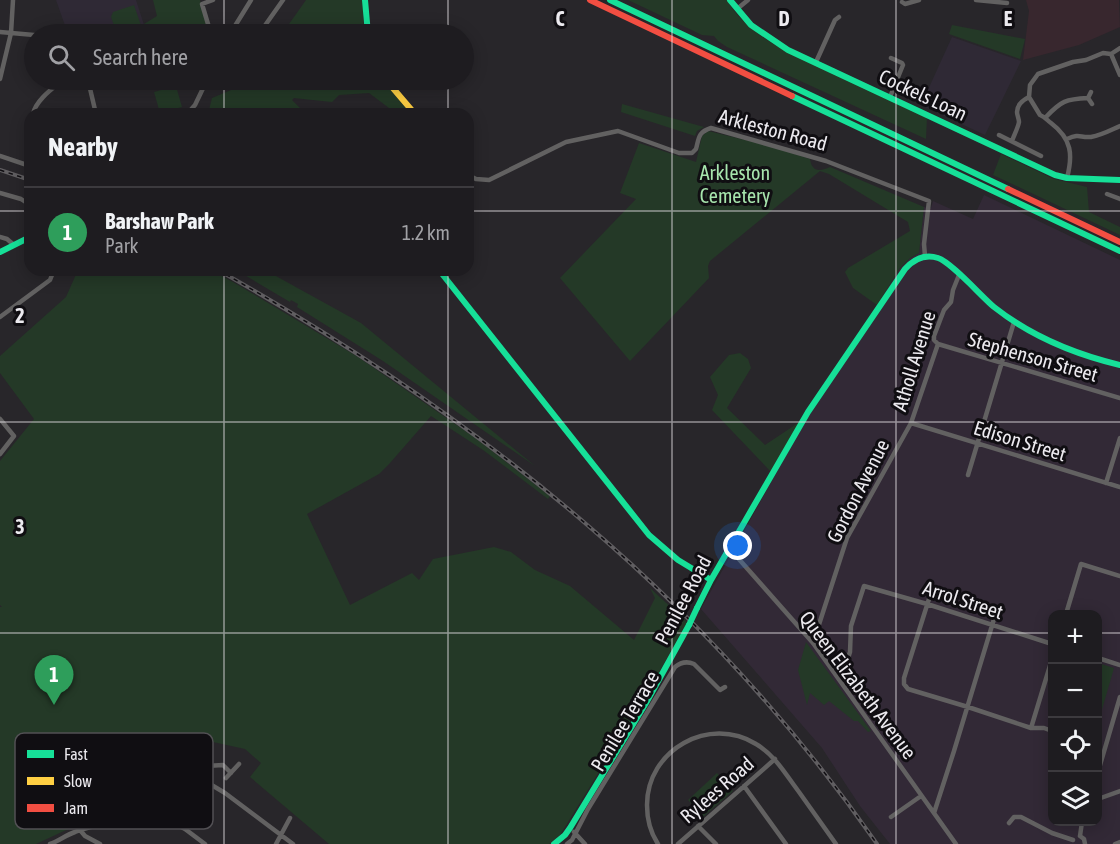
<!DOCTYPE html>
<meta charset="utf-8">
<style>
:root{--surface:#1e1c20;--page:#2b292d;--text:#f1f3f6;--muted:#a1a1a5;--line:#3c3a3e;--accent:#a7a5aa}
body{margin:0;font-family:"Asap Condensed",sans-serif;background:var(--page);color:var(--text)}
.controls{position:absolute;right:18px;bottom:18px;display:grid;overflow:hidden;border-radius:12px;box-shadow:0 3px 15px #0003}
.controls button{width:54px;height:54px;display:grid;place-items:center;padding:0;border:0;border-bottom:2px solid var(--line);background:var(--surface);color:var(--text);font:30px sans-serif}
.you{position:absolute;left:738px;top:546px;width:21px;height:21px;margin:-15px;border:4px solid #fff;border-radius:50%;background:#1a73e8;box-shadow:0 0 0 9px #1a73e833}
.badge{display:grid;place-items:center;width:39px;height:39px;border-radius:50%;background:var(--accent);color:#fff;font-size:20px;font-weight:700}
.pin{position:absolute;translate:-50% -50px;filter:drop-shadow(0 2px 3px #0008)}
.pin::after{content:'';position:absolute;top:32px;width:21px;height:18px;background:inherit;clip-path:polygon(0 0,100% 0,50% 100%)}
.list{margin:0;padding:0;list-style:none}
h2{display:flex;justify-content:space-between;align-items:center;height:78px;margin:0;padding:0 24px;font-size:26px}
h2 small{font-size:20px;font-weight:400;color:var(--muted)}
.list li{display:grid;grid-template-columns:39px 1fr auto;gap:18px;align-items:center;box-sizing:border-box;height:90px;padding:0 24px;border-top:2px solid var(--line)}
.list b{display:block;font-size:22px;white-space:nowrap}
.list p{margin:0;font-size:20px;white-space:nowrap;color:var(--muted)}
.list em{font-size:20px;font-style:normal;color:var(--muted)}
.icon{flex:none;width:33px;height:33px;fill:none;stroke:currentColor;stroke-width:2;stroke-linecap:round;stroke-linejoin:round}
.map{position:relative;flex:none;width:1120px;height:844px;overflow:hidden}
.search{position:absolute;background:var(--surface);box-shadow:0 3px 15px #0003;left:24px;top:24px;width:450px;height:66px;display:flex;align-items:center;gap:15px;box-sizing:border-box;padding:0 21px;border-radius:33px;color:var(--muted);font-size:22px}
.panel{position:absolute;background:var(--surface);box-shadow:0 3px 15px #0003;left:24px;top:108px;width:450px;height:168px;border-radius:18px}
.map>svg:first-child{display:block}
.commercial{fill:#38272e}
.industrial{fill:#322936;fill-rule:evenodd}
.built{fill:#2f2935}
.green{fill:#243927}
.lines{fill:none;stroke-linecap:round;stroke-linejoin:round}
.street{stroke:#626161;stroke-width:4.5}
.fast{stroke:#16e098;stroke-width:6}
.slow{stroke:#ffcf43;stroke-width:6}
.jam{stroke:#f24e42;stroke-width:6}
.rail-casing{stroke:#605e61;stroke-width:4}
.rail{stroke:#100e12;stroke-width:1.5;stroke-dasharray:4.5;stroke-linecap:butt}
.fast-bridge{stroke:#16e098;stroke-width:6}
.grid{fill:none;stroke:#eceaef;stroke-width:1.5;stroke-opacity:0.55}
.labels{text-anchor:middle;stroke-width:6;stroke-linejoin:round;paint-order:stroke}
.street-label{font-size:20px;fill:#eceaef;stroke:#100e12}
.park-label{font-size:20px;fill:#a7e5ad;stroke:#100e12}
.key{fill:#100e12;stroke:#525054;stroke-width:1.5}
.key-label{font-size:16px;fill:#eceaef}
.grid-label{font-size:20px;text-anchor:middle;font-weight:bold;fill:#eceaef;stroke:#100e12;stroke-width:6;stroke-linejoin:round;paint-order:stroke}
</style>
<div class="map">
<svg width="1120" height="844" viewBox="0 0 1120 844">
<rect width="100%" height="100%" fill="#28262a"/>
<path class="commercial" d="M1026,0H1119L1120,27L1079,45L1023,60L1029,11Z"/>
<path class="industrial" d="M984,195L1120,260V844H890L860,806L822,748L701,609L811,410L900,268L910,258L919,253L924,207L931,208L933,201L973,219ZM1052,614H1098V822H1052Z"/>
<path class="built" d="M56,0H136L147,34H68Z
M952,37L1021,61L985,135L921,105Z"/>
<path class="green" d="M153,0H200L209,31L199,34H147L144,24L157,16Z
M306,0H363V20L366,34H282Z
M628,0H727C750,40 799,57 839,76C869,89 898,103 927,117L926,139L727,47L718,41L714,36L702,35Z
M134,5L144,34H117L111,17L113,12Z
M952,25L1025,39L1020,59L949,34Z
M255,80H305L306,87L338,86L339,80L372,82L382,80L411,114H397L369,93L339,95L332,102L294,98L292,100L306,114H208L212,98Z
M176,86L182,107L160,113L154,92Z
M622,104L704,127L697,131L695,136L621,112Z
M708,131L770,146L810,159C812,173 821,171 830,167L924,207L919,253L910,258L900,268L877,305L853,288L845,272L848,268L910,231L908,222L829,174L820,171L710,261L708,266L709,278L630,361L560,278L636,199L620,193L639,143L696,162L702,136Z
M1001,154L1054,179L1087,187L1089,212L1120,227V235L993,175Z
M78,270H210L233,282L358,357L474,437L550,496L548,499L483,450L431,416L390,463L379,474L307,514L350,605L412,573L419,580L433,559L494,547L511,552L535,570L570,586L634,640L655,598L650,588L687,622L646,696L560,835L549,844H329L250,777L261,763L245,749L213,742L151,758L136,798L130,807L108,816L79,824L36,844H0V607H2L0,605V461L34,419L0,373V356L66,297Z
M236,270H265L361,323L535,466L383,361L297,307L298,304L291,300L290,302Z
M740,353L748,359L751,368L727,408L765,445L801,421L772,473L712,410L718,395L710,377L729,355Z
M806,642L871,731L868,732L858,721H854L829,701L824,705L810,693L807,705L798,670Z
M1098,663L1114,668L1099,720H1098Z
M717,773L733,791L703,817L688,800Z"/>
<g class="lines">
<path class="street" d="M976,0L1007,3
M902,2L905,4L919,0
M737,9L748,0
M0,32L34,35
M211,34L202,4L213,0
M230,34L251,0
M259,34L283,0
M1111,54L1120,48
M816,62L835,20L839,17
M0,79L11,33L13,0
M88,80L96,114
M1091,92L1088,98L1092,104
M890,97L903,65L902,63L891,58
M33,114C36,100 52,89 63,80
M187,114L195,105L207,80
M1046,117C1061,101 1066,99 1088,98
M999,135L1041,156
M1067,139C1081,133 1079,138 1091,137C1102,135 1111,130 1120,126
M1012,141C1014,135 1018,128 1019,122C1019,119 1017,115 1017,112C1017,104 1023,100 1029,97
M0,156L30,166
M468,175L476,179L489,180L566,142L618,131L679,153H692L696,149C699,138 698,132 711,128L826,161L929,201L924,244L925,256
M1067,178C1073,155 1072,139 1051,123C1047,120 1045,117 1040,115L1029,97L1030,85L1038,74L1073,62L1086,60L1103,53L1111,54L1120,75
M0,193L21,199L30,205
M1107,194L1120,199
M0,237L7,239L14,245
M0,317L50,280L54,270
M938,344L1120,398
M0,419L14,436L0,454
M911,423L1120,487
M968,475L1014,322
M1106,483L1120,438
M730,549L813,643L956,844
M929,599L904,678V684L908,689L968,707L1031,728H1044L1052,731
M1066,614L1081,564L1120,576
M813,643L847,538L911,423L938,344L934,340V336L944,310L951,302L953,290L959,275
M1098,658L1120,665
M832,669L848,658L850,652L851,626L864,586L927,604L1052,644
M1031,728L1052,659
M1098,772L1120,697
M196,776L206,766L223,765L231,773
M226,778L239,764
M744,786L786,844
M1098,799L1120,791
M137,803L185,829L205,844
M934,813L954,751L994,619
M891,817L921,796
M1009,823L1014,817H1021L1052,833L1073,840
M698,826L716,844
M80,830L85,836L100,844
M574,832L585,844
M1080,836L1082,822
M1080,836L1084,839L1085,844
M50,844C59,841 66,835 75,832C92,824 114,826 129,814C141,803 141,785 152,773C158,768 165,765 173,762L225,793L293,844
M276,844L290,818
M567,844L572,840L588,809L675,667C681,662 687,661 694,664L720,690L725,687
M658,844C650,832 647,819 647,805C647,750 709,715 756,744C775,755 786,775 799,792C811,809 824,827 836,844
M678,844L775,759
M1115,844L1120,842"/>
<path class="fast" d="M365,0L368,34
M610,0L1008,189
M730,0L751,25L788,50L1055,175L1067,178L1120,180
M792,96L1120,251
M0,252L30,237
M439,270L649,535L678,560L711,580
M697,608L711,580L808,412L905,269C914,259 925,254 938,258C951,262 981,296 994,307C1032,337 1074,354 1120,365
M554,844L565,835L570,828L646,703L689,625"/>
<path class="slow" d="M386,80L415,114"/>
<path class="jam" d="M590,0L792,96
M1008,189L1120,242"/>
<defs>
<path id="rail" d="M0,170L30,180
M218,270C478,416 706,598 877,844"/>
</defs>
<use href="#rail" class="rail-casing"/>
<use href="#rail" class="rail"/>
<path class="fast-bridge" d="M689,625L697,608"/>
</g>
<path class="grid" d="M224,0V34M448,0V34M672,0V844M896,0V844M224,80V114M448,80V114M0,211H30M468,211H1120M224,270V844M448,270V844M0,422H1120M0,633H1052M1098,633H1120"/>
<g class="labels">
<g class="street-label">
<text transform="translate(923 95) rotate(25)" y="7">Cockels Loan</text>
<text transform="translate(773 130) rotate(15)" y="7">Arkleston Road</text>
<text transform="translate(1033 357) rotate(16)" y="7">Stephenson Street</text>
<text transform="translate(914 361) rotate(-73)" y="7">Atholl Avenue</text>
<text transform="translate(1020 441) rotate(17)" y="7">Edison Street</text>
<text transform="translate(858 491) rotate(-63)" y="7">Gordon Avenue</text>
<text transform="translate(683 600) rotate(-62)" y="7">Penilee Road</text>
<text transform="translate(963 600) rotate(18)" y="7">Arrol Street</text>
<text transform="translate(858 685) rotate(53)" y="7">Queen Elizabeth Avenue</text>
<text transform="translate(625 721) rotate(-59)" y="7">Penilee Terrace</text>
<text transform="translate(717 790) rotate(-41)" y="7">Rylees Road</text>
</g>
<g class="park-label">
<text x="735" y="180">Arkleston<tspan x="735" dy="23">Cemetery</tspan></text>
</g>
</g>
<rect x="15" y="733" width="198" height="96" rx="9" class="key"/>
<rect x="27" y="750" width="27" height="8" fill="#16e098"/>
<rect x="27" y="777" width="27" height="8" fill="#ffcf43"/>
<rect x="27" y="804" width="27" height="8" fill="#f24e42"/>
<g class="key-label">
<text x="64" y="760">Fast</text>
<text x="64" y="787">Slow</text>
<text x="64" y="814">Jam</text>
</g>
<g class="grid-label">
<text x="560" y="26">C</text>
<text x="784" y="26">D</text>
<text x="1008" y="26">E</text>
<text x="20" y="323">2</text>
<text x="20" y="534">3</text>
</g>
</svg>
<div class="controls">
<button>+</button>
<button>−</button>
<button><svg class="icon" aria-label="locate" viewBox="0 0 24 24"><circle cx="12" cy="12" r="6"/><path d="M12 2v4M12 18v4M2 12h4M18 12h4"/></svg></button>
<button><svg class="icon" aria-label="layers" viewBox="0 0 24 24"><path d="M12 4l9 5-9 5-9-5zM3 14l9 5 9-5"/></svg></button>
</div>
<div class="you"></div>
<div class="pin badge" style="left:54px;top:705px;background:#2e9e5b">1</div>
<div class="search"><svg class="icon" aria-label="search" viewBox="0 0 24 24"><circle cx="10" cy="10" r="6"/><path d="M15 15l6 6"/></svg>Search here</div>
<section class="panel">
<h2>Nearby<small></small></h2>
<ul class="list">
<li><span class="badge" style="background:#2e9e5b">1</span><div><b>Barshaw Park</b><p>Park</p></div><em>1.2 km</em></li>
</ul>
</section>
</div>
